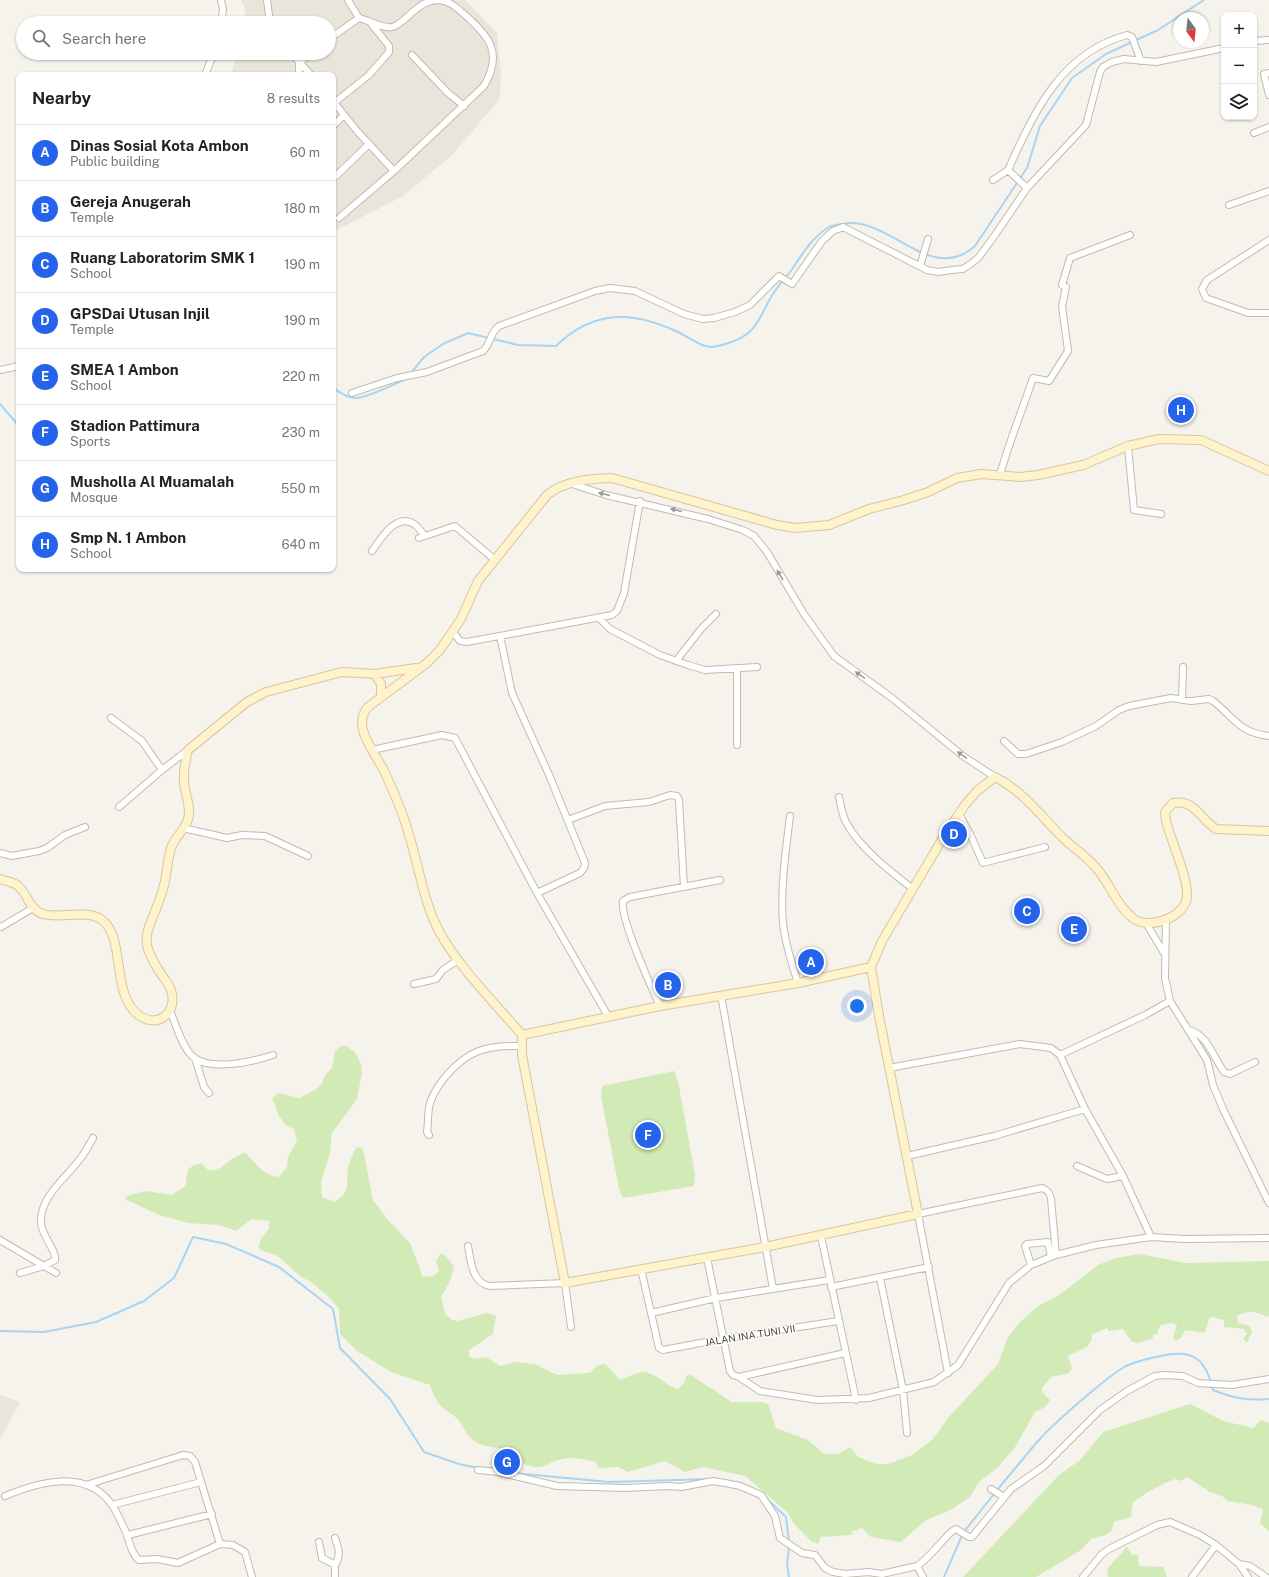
<!DOCTYPE html>
<meta charset="utf-8">
<style>
:root{--surface:#fff;--page:#f6f6f6;--text:#222;--muted:#767676;--line:#e0e0e0;--accent:#2563eb}
body{margin:0;font-family:"Public Sans",sans-serif;background:var(--page);color:var(--text)}
.controls{position:absolute;right:12px;top:12px;display:grid;overflow:hidden;border-radius:8px;box-shadow:0 1px 3px #0004}
.controls button{width:36px;height:36px;display:grid;place-items:center;padding:0;border:0;border-bottom:1px solid var(--line);background:var(--surface);color:var(--text);font:20px sans-serif}
.compass{position:absolute;left:1173px;top:12px;width:36px;height:36px;border-radius:50%;background:var(--surface);box-shadow:0 1px 3px #0004;rotate:165deg}
.you{position:absolute;left:857px;top:1006px;width:14px;height:14px;margin:-10px;border:3px solid #fff;border-radius:50%;background:#1a73e8;box-shadow:0 0 0 6px #1a73e833}
.badge{display:grid;place-items:center;width:26px;height:26px;border-radius:50%;background:var(--accent);color:#fff;font-size:13px;font-weight:700}
.pin{position:absolute;translate:-50% -50%;border:2px solid #fff;box-shadow:0 1px 4px #0006}
.list{margin:0;padding:0;list-style:none}
h2{display:flex;justify-content:space-between;align-items:center;height:52px;margin:0;padding:0 16px;font-size:17px}
h2 small{font-size:13px;font-weight:400;color:var(--muted)}
.list li{display:grid;grid-template-columns:26px 1fr auto;gap:12px;align-items:center;box-sizing:border-box;height:56px;padding:0 16px;border-top:1px solid var(--line)}
.list b{display:block;font-size:15px;white-space:nowrap}
.list p{margin:0;font-size:13px;white-space:nowrap;color:var(--muted)}
.list em{font-size:13px;font-style:normal;color:var(--muted)}
.icon{flex:none;width:22px;height:22px;fill:none;stroke:currentColor;stroke-width:2;stroke-linecap:round;stroke-linejoin:round}
.map{position:relative;flex:none;width:1269px;height:1577px;overflow:hidden}
.search{position:absolute;background:var(--surface);box-shadow:0 1px 3px #0004;left:16px;top:16px;width:320px;height:44px;display:flex;align-items:center;gap:10px;box-sizing:border-box;padding:0 14px;border-radius:22px;color:var(--muted);font-size:15px}
.panel{position:absolute;background:var(--surface);box-shadow:0 1px 3px #0004;left:16px;top:72px;width:320px;height:500px;border-radius:8px}
.map>svg:first-child{display:block}
.residential{fill:#eae5da}
.green{fill:#d2eab5}
.lines{fill:none;stroke-linecap:round;stroke-linejoin:round}
.stream{stroke:#a9d4f2;stroke-width:2}
.street-casing{stroke:#c2bbae;stroke-width:8}
.secondary-casing{stroke:#d6c79b;stroke-width:10}
.street{stroke:#fff;stroke-width:6}
.secondary{stroke:#fff3cd;stroke-width:8}
.oneway{fill:#9c9892}
.labels{text-anchor:middle;stroke-width:3;stroke-linejoin:round;paint-order:stroke}
.street-label{font-size:10px;fill:#4b4439;stroke:#fff}
</style>
<div class="map">
<svg width="1269" height="1577" viewBox="0 0 1269 1577">
<rect width="100%" height="100%" fill="#f6f3ec"/>
<path class="residential" d="M241,0H465L497,33L501,74L500,99L452,155L403,196L333,232V75H231L237,53H329V23H244L245,9Z
M0,1395L20,1402L0,1439Z"/>
<path class="green" d="M341,1046H346L355,1052L361,1064L362,1073L357,1099L332,1133L330,1153L321,1182L322,1197L334,1202C353,1191 345,1184 348,1167C350,1160 353,1153 357,1147L363,1149L373,1200L388,1220L410,1243L423,1277L433,1276L439,1271L436,1261L440,1254H444L454,1266L450,1281L441,1297L445,1314L452,1320L458,1321L487,1313L496,1316L493,1334L469,1350V1356L474,1359L486,1357L500,1366L514,1362L535,1364L557,1375L588,1373L592,1372L596,1366L605,1364L620,1380C627,1378 635,1373 642,1372C656,1372 665,1386 678,1389L685,1382L686,1376L689,1374L732,1402H761L768,1404L776,1428L808,1440L824,1454H839L850,1447L858,1457L876,1464H888L912,1455L932,1440L949,1417L998,1364L1007,1339L1020,1322L1038,1306L1058,1296L1098,1265L1116,1258L1139,1254L1186,1263L1269,1261V1316L1267,1317C1256,1311 1248,1310 1237,1316L1238,1323L1250,1326L1252,1332L1247,1343L1243,1339L1247,1334L1244,1329L1224,1327V1320L1212,1317L1209,1318L1205,1333L1185,1330L1181,1338L1176,1341L1173,1337L1177,1325L1172,1323L1160,1325L1157,1334L1153,1335V1338L1138,1343L1132,1342L1123,1329L1109,1331L1107,1328L1091,1335L1092,1340L1087,1347L1068,1356L1072,1368L1069,1373L1051,1377L1042,1388V1392L1050,1400L1045,1407L1035,1412L1014,1449L997,1468L979,1482L970,1497L952,1509L925,1521L901,1542L871,1537L862,1528L853,1531L851,1535L821,1537L818,1544L811,1541L794,1524L788,1513L745,1476L703,1467L685,1472L665,1461L628,1472L618,1467L599,1468L596,1462C586,1460 574,1456 562,1459C544,1463 545,1472 524,1464C522,1461 521,1456 518,1453C515,1450 485,1447 477,1443C467,1437 465,1430 460,1422C456,1416 449,1413 443,1408C436,1402 433,1393 430,1385L391,1372L357,1351L340,1334L339,1309L330,1298L311,1282L301,1277L277,1255L265,1252L258,1248L261,1239L269,1228V1221L252,1219L236,1231L219,1225L188,1223L159,1215L125,1199L127,1196L146,1191L171,1195L186,1186C187,1171 186,1167 201,1163L208,1170C219,1171 223,1166 230,1160C234,1157 240,1155 245,1152C255,1163 264,1176 279,1177L287,1167L288,1157L297,1140L294,1129C280,1125 277,1110 272,1098L279,1093L299,1098L315,1090L321,1085L326,1074L332,1068L335,1051Z
M674,1071L678,1081L695,1175L694,1186L623,1198L619,1189L601,1096L602,1086Z
M1190,1404L1223,1421L1253,1428L1261,1420L1269,1423V1531L1260,1524L1263,1509L1252,1505L1228,1501L1222,1496L1210,1492L1187,1477L1180,1481L1175,1479C1159,1485 1146,1493 1133,1502L1131,1517L1114,1522L1112,1530L1106,1535L1091,1539L1081,1550L1036,1577H963L1059,1475L1080,1460L1103,1432Z
M1127,1547L1132,1555H1138L1139,1566L1163,1567L1167,1577H1108L1107,1569Z"/>
<g class="lines">
<path class="stream" d="M411,373L424,357L443,344L468,333L518,345L556,346C594,309 633,311 678,332C704,345 703,353 734,341C757,332 759,318 770,299C775,289 783,281 790,272C802,255 811,238 829,227C834,224 844,224 850,223C893,222 933,284 975,246L1027,168L1040,126L1072,78L1106,54L1158,30L1204,0
M333,387C338,392 348,398 356,398C367,398 395,384 406,379
M0,404L19,426
M0,1331L44,1332L96,1322L144,1301L174,1278L193,1237L226,1244L279,1267L333,1309L340,1348L390,1399L424,1452L459,1464L478,1468
M514,1473L609,1482L711,1479
M997,1490C1011,1474 1024,1457 1038,1441C1054,1423 1072,1408 1090,1393C1102,1383 1112,1374 1126,1366C1137,1361 1150,1358 1161,1356C1194,1348 1206,1360 1213,1390C1232,1398 1248,1401 1269,1399
M767,1499L786,1517L789,1542
M789,1577L787,1564L789,1547
M944,1577L963,1533L994,1494"/>
<defs>
<path id="street" d="M221,0L223,10L221,23
M267,0L270,23
M329,39L359,18
M1254,41L1269,40
M291,53L311,75
M412,55L448,93L464,106
M1269,73L1264,74L1269,95
M205,75L214,53
M299,75V63L311,53
M333,101L357,131L394,171
M334,103L369,75L389,52V46L369,21
M333,126L344,115
M1254,133L1269,127
M336,176L369,144
M993,180L1008,170
M1027,188L1008,170C1034,113 1060,53 1127,35L1132,37L1141,61
M1229,205L1269,191
M339,218L394,171L484,86C503,53 490,37 465,15C457,8 450,1 439,0C416,0 406,24 392,27C383,29 368,20 359,18L348,0
M1269,240L1207,280L1202,289L1206,298L1248,313H1269
M920,266L928,239
M0,370L19,366
M352,393L397,378L427,372L483,351C491,344 490,332 499,326L595,291L610,288L635,291L684,314L703,319L714,318L735,312L750,305L779,276L792,284L822,241L833,231L843,227L927,270L938,272L952,270L963,269L972,263L979,257L995,235L1027,188L1086,125L1100,72L1103,67L1112,62L1124,59L1156,62L1224,48
M1128,446L1134,510L1161,514
M1000,475C1009,442 1022,411 1033,378L1049,381L1068,351L1062,306L1066,287L1062,285L1070,258L1130,235
M569,483L606,495L708,519L743,530L754,536L767,552L804,614L834,656L892,698L963,756L995,777
M419,538L455,526L495,560
M372,551C380,540 396,512 414,524C418,526 421,532 425,536
M600,619L610,629L660,655L688,665L705,670L757,667
M453,632L460,641L467,642L612,615L617,611L624,593L640,501
M500,636L512,693L550,777L585,863L584,868L580,873L537,893L608,1016
M676,661L701,629L716,614
M1182,700L1183,667
M111,718L142,741L162,770
M1004,741L1018,754H1026L1062,742L1096,726L1119,710L1129,706L1171,698L1191,701L1209,699L1213,701C1235,718 1238,732 1269,736
M737,745V669
M372,750L442,735L455,738L537,893
M839,797C841,806 842,816 847,824C860,848 891,872 913,889
M119,807L162,770L188,750
M959,814L971,836L983,863L1045,847
M790,816C786,849 780,891 783,923C785,944 792,964 798,983
M568,820L605,806L649,802L670,795L677,796L679,800L684,887
M183,828L227,838L242,835L265,836L308,856
M0,853L12,856L39,851L47,848L65,835L85,827
M1166,920L1165,978L1170,1001L1207,1060L1213,1085L1223,1109L1269,1203
M1146,923L1164,953
M1,927L33,908
M414,984L436,979L443,970L458,960
M721,995L773,1289
M660,1006C652,989 619,916 623,901L630,897L720,880
M170,1011C176,1024 181,1045 192,1056C209,1072 252,1062 273,1055
M1189,1030C1208,1035 1213,1057 1224,1072L1230,1074L1255,1062
M1060,1055L1145,1015L1170,1001
M195,1058L204,1087L209,1093
M889,1068L1020,1044L1051,1048L1060,1055L1085,1109L1123,1176L1151,1237L1185,1239L1269,1238
M429,1135L427,1132C428,1124 428,1115 429,1107C431,1096 438,1086 445,1077C468,1050 486,1045 522,1046
M907,1156L994,1136L1085,1109
M1077,1166L1107,1179L1123,1176
M821,1236L856,1400
M0,1240L56,1273
M468,1246C471,1262 472,1283 490,1286L565,1283L571,1327
M707,1258L730,1371L733,1375L739,1377
M1031,1265L1025,1246L1027,1244L1048,1242L1051,1257
M641,1269L659,1348L663,1350L722,1339L838,1321
M20,1273L44,1266L55,1260C57,1252 42,1235 41,1224C39,1197 66,1178 80,1159C85,1153 89,1145 93,1138
M880,1278L903,1390L907,1433
M831,1287L929,1267
M651,1313L716,1298L829,1280
M845,1353L739,1377L760,1391L817,1400L869,1398L934,1382L958,1365L1009,1283L1031,1265L1056,1255L1096,1245L1151,1237
M948,1373L918,1214L1042,1188C1048,1190 1050,1193 1051,1199L1056,1255
M478,1470L498,1472L557,1486L625,1488L668,1486L681,1487L713,1481L725,1483L740,1486L761,1495L775,1516L780,1538L802,1553L815,1555L825,1568L833,1572L845,1574L868,1572L882,1574L917,1566
M86,1485L183,1455L190,1456L195,1462L220,1544
M991,1489L1004,1497
M5,1496C39,1482 86,1468 112,1505C117,1512 121,1522 125,1530C129,1539 131,1554 139,1560L157,1559L178,1563L220,1544L233,1545L245,1552L252,1577
M112,1505L201,1482
M128,1535L212,1514
M319,1542L322,1558L335,1565V1577
M1239,1564L1250,1566L1266,1577
M335,1565C341,1555 339,1549 335,1538
M923,1577L917,1566C928,1560 951,1529 956,1529L969,1537H972L1011,1489L1044,1466L1100,1410L1127,1391L1155,1376L1164,1375L1183,1376L1198,1383L1232,1385L1269,1379
M1083,1577L1102,1554L1109,1549L1157,1525L1170,1522L1200,1535L1216,1545L1239,1564L1248,1577
M1192,1577L1216,1545"/>
<path id="secondary" d="M1269,471L1201,440L1159,439L1128,446L1083,465L1038,475L1020,477L981,474L957,478L928,492L904,500L869,509L829,525L795,528L777,525L612,478C590,479 565,480 547,495L478,581L461,619L440,650L427,663L368,707C350,727 378,756 386,775C395,795 404,815 409,835C419,867 424,904 440,933C461,970 495,1003 522,1035V1055L565,1283L765,1247L918,1214L879,1016L871,967L882,941L947,831L965,805L977,791L995,777C1023,791 1041,816 1062,837C1074,849 1088,857 1098,870C1111,886 1117,906 1134,919C1150,930 1186,917 1187,896C1188,877 1171,841 1166,821L1165,812L1173,803C1195,799 1200,819 1216,829L1269,831
M375,674L381,684V697
M0,879C6,881 12,882 17,885C28,893 28,909 43,914C60,919 88,909 102,920C125,937 112,990 135,1012C159,1035 185,1006 166,981C133,935 149,936 163,889C167,876 167,861 171,848C175,837 185,830 188,819C192,807 184,793 184,780C183,770 186,760 188,750L247,702L266,692L342,672L375,674L416,668
M522,1035L660,1006L798,983L871,967"/>
</defs>
<use href="#street" class="street-casing"/>
<use href="#secondary" class="secondary-casing"/>
<use href="#street" class="street"/>
<use href="#secondary" class="secondary"/>
</g>
<defs><path id="oneway-solid" d="M-6-.8H1V-3.2L6.5 0L1 3.2V.8H-6Z"/></defs>
<g class="oneway">
<use href="#oneway-solid" transform="translate(604 494) rotate(-166)"/>
<use href="#oneway-solid" transform="translate(676 510) rotate(-166)"/>
<use href="#oneway-solid" transform="translate(780 575) rotate(-121)"/>
<use href="#oneway-solid" transform="translate(860 675) rotate(-145)"/>
<use href="#oneway-solid" transform="translate(962 755) rotate(-145)"/>
</g>
<g class="labels">
<g class="street-label">
<text transform="translate(750 1335) rotate(-9)" y="4">JALAN INA TUNI VII</text>
</g>
</g>
</svg>
<div class="controls">
<button>+</button>
<button>−</button>
<button><svg class="icon" aria-label="layers" viewBox="0 0 24 24"><path d="M12 4l9 5-9 5-9-5zM3 14l9 5 9-5"/></svg></button>
</div>
<svg class="compass" viewBox="-18 -18 36 36"><path d="M0-13l5 13h-10z" fill="#e53935"/><path d="M0 13l5-13h-10z" fill="#767676"/></svg>
<div class="you"></div>
<div class="pin badge" style="left:811px;top:962px">A</div>
<div class="pin badge" style="left:668px;top:985px">B</div>
<div class="pin badge" style="left:1027px;top:911px">C</div>
<div class="pin badge" style="left:954px;top:834px">D</div>
<div class="pin badge" style="left:1074px;top:929px">E</div>
<div class="pin badge" style="left:648px;top:1135px">F</div>
<div class="pin badge" style="left:507px;top:1462px">G</div>
<div class="pin badge" style="left:1181px;top:410px">H</div>
<div class="search"><svg class="icon" aria-label="search" viewBox="0 0 24 24"><circle cx="10" cy="10" r="6"/><path d="M15 15l6 6"/></svg>Search here</div>
<section class="panel">
<h2>Nearby<small>8 results</small></h2>
<ul class="list">
<li><span class="badge">A</span><div><b>Dinas Sosial Kota Ambon</b><p>Public building</p></div><em>60 m</em></li>
<li><span class="badge">B</span><div><b>Gereja Anugerah</b><p>Temple</p></div><em>180 m</em></li>
<li><span class="badge">C</span><div><b>Ruang Laboratorim SMK 1</b><p>School</p></div><em>190 m</em></li>
<li><span class="badge">D</span><div><b>GPSDai Utusan Injil</b><p>Temple</p></div><em>190 m</em></li>
<li><span class="badge">E</span><div><b>SMEA 1 Ambon</b><p>School</p></div><em>220 m</em></li>
<li><span class="badge">F</span><div><b>Stadion Pattimura</b><p>Sports</p></div><em>230 m</em></li>
<li><span class="badge">G</span><div><b>Musholla Al Muamalah</b><p>Mosque</p></div><em>550 m</em></li>
<li><span class="badge">H</span><div><b>Smp N. 1 Ambon</b><p>School</p></div><em>640 m</em></li>
</ul>
</section>
</div>
